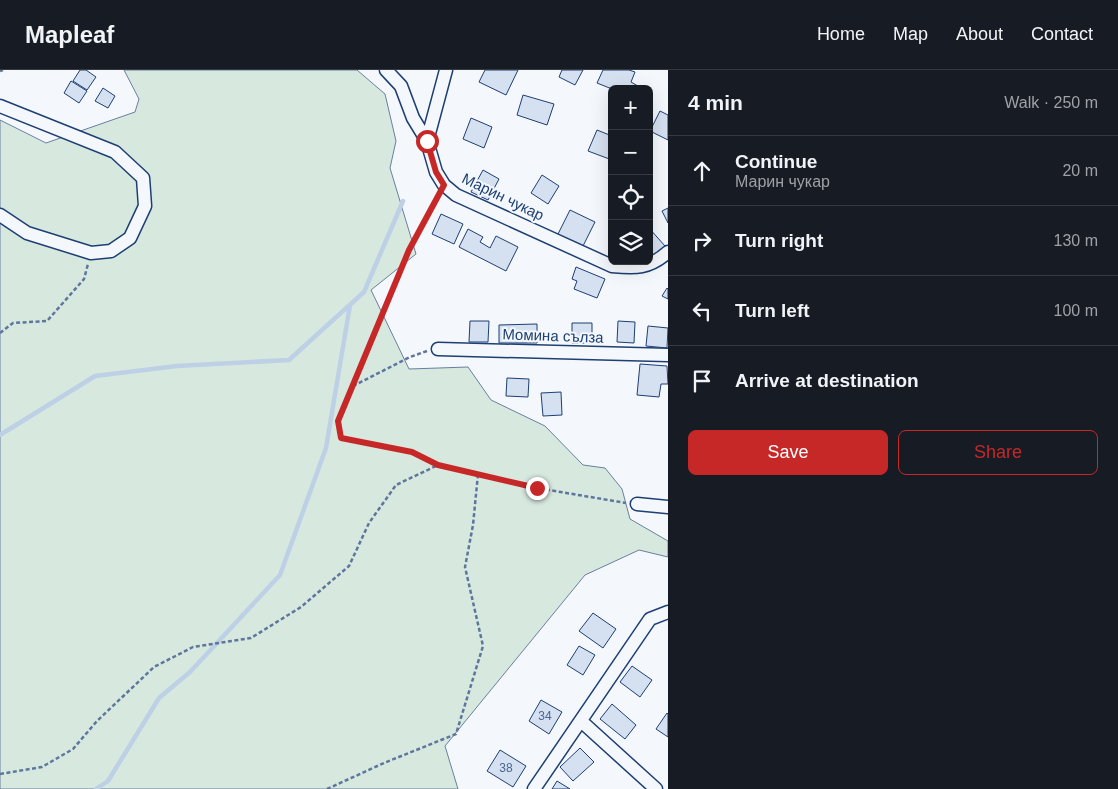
<!DOCTYPE html>
<meta charset="utf-8">
<style>
:root{--surface:#171b24;--page:#242831;--text:#f1f3f6;--muted:#9ea1a6;--line:#363941;--accent:#c62828}
body{margin:0;font-family:Helvetica,sans-serif;background:var(--page);color:var(--text)}
.controls{position:absolute;right:15px;top:15px;display:grid;overflow:hidden;border-radius:8px;box-shadow:0 5px 20px #0002}
.controls button{width:45px;height:45px;display:grid;place-items:center;padding:0;border:0;border-bottom:1px solid var(--line);background:var(--surface);color:var(--text);font:25px sans-serif}
.stop{position:absolute;width:15px;height:15px;margin:-11px;border:4px solid #c62828;border-radius:50%;background:#fff}
.stop.end{background:#c62828;border-color:#fff;box-shadow:0 1px 5px #0008}
.list{margin:0;padding:0;list-style:none}
h2{display:flex;justify-content:space-between;align-items:center;height:65px;margin:0;padding:0 20px;font-size:21px}
h2 small{font-size:16px;font-weight:400;color:var(--muted)}
.list li{display:grid;grid-template-columns:32px 1fr auto;gap:15px;align-items:center;box-sizing:border-box;height:70px;padding:0 20px;border-top:1px solid var(--line)}
.list b{display:block;font-size:19px;white-space:nowrap}
.list p{margin:0;font-size:16px;white-space:nowrap;color:var(--muted)}
.list em{font-size:16px;font-style:normal;color:var(--muted)}
.actions{display:flex;gap:10px;padding:15px 20px}
.actions a{flex:1;padding:11px 0;border:1px solid var(--accent);border-radius:8px;text-align:center;font-size:18px;color:var(--accent)}
.actions .main{background:var(--accent);color:#fff}
.icon{flex:none;width:28px;height:28px;fill:none;stroke:currentColor;stroke-width:2;stroke-linecap:round;stroke-linejoin:round}
.map{position:relative;flex:none;width:668px;height:719px;overflow:hidden}
header{display:flex;align-items:center;gap:30px;box-sizing:border-box;height:70px;padding:0 25px;background:var(--surface);border-bottom:1px solid var(--line)}
header strong{font-size:24px}
nav{display:flex;gap:28px;margin-inline-start:auto;font-size:18px}
main{display:flex}
aside{flex:1;background:var(--surface)}
.map>svg:first-child{display:block}
.green{fill:#d7e8df;stroke:#687fa3}
.lines{fill:none;stroke-linecap:round;stroke-linejoin:round}
.stream{stroke:#bed0e5;stroke-width:4.5}
.building{fill:#d5e0f0;stroke:#1d3f73}
.street-casing{stroke:#1d3f73;stroke-width:15}
.path{stroke:#5e769c;stroke-width:2.5;stroke-dasharray:4 2.5;stroke-linecap:butt}
.street{stroke:#f4f7fb;stroke-width:12}
.route{stroke:#c62828;stroke-width:6}
.labels{text-anchor:middle;stroke-width:4;stroke-linejoin:round;paint-order:stroke}
.number-label{font-size:12px;fill:#4b6792}
.street-label{font-size:15px;fill:#1d3f73;stroke:#f4f7fb}
</style>
<header>
<strong>Mapleaf</strong>
<nav><a>Home</a><a>Map</a><a>About</a><a>Contact</a></nav>
</header>
<main>
<div class="map">
<svg width="668" height="719" viewBox="0 0 668 719">
<rect width="100%" height="100%" fill="#f4f7fb"/>
<path class="green" d="M124,0H357L385,24L396,71L390,98L416,184L371,220L409,299L468,297L491,330L545,356L583,395L605,398L622,419L630,449L668,471V487L639,480L585,505L445,676L458,719H0V50L46,73L135,42L139,29Z"/>
<g class="lines">
<path class="stream" d="M0,365L95,306L177,296L289,290L364,222L403,131
M96,719L108,711L159,628L190,602L280,505L326,378L350,235"/>
</g>
<path class="building" d="M80,0H86L96,7L87,20L73,11Z
M485,0H518L506,25L479,12Z
M562,0H583L575,15L559,7Z
M603,0H629L635,2L631,12L643,19H612L597,13Z
M71,11L87,21L79,33L64,23Z
M103,18L115,26L108,38L95,31Z
M523,25L554,34L547,55L517,45Z
M660,41L668,45V70L650,61Z
M471,48L492,57L484,78L463,69Z
M597,60L612,66V90L588,81Z
M483,100L499,109L488,130L471,122Z
M542,105L559,116L548,134L531,123Z
M668,138V153L662,141Z
M570,140L595,152L582,178L557,166Z
M441,144L463,154L454,174L432,164Z
M649,158L665,176L653,187L649,183Z
M468,159L483,167L480,172L490,178L496,166L518,177L506,201L459,177Z
M576,197L605,209L597,228L574,219L577,211L572,209Z
M667,218L668,219V229L662,226Z
M470,251H489L488,272H469Z
M618,251L635,252L634,273L617,272Z
M572,253H592V273H572Z
M537,254V273H499V255Z
M648,256L668,258L667,278L646,276Z
M640,294L667,296L668,314H661L659,327L637,325Z
M507,308L529,309L528,327L506,326Z
M561,322L562,345L543,346L541,323Z
M593,543L616,559L603,578L579,561Z
M579,576L595,585L583,605L567,595Z
M632,596L652,610L640,627L620,612Z
M541,630L562,642L549,664L529,651Z
M612,634L636,655L625,669L600,649Z
M667,643L668,644V667L656,659Z
M580,678L594,692L573,711L560,697Z
M500,680L526,696L513,717L487,701Z
M557,711L570,719H552Z"/>
<g class="lines">
<defs>
<path id="street" d="M386,0L401,16L413,48L427,71L436,102L444,115L456,125L612,196C636,198 649,199 668,182
M0,36L115,82L143,108L145,136L130,168L111,181L91,183L27,163L0,145
M427,71L446,0
M438,279L668,285
M637,434L668,437
M581,651L656,719
M534,719L650,549L668,542"/>
</defs>
<use href="#street" class="street-casing"/>
<path class="path" d="M0,1L3,0
M0,263L13,253L47,251L84,209L88,194
M353,316L410,287L427,281
M438,395L413,382L341,368L338,351L409,180L438,125
M0,704L42,697L73,679L97,651L154,597L193,577L251,568L301,537L349,496L369,453L396,415L438,395L537,418L626,433
M327,719L384,693L456,664L483,576L465,497L473,455L478,404"/>
<use href="#street" class="street"/>
</g>
<g class="lines">
<path class="route" d="M427,71L436,102L444,115L409,180L338,351L341,368L412,382L438,395L537,418"/>
</g>
<g class="labels">
<g class="number-label">
<text x="545" y="650">34</text>
<text x="506" y="702">38</text>
</g>
<g class="street-label">
<text transform="translate(503 127) rotate(26)" y="5">Марин чукар</text>
<text transform="translate(553 266) rotate(2)" y="5">Момина сълза</text>
</g>
</g>
</svg>
<div class="controls">
<button>+</button>
<button>−</button>
<button><svg class="icon" aria-label="locate" viewBox="0 0 24 24"><circle cx="12" cy="12" r="6"/><path d="M12 2v4M12 18v4M2 12h4M18 12h4"/></svg></button>
<button><svg class="icon" aria-label="layers" viewBox="0 0 24 24"><path d="M12 4l9 5-9 5-9-5zM3 14l9 5 9-5"/></svg></button>
</div>
<div class="stop" style="left:427px;top:71px"></div>
<div class="stop end" style="left:537px;top:418px"></div>
</div>
<aside>
<h2>4 min<small>Walk · 250 m</small></h2>
<ul class="list">
<li><svg class="icon" aria-label="ahead" viewBox="0 0 24 24"><path d="M12 20V5M6 11l6-6 6 6"/></svg><div><b>Continue</b><p>Марин чукар</p></div><em>20 m</em></li>
<li><svg class="icon" aria-label="right" viewBox="0 0 24 24"><path d="M7 20v-9h11M14 6l5 5-5 5"/></svg><div><b>Turn right</b></div><em>130 m</em></li>
<li><svg class="icon" aria-label="left" viewBox="0 0 24 24"><path d="M17 20v-9H6M10 6l-5 5 5 5"/></svg><div><b>Turn left</b></div><em>100 m</em></li>
<li><svg class="icon" aria-label="arrive" viewBox="0 0 24 24"><path d="M6 21V4h12l-3 4 3 4H6"/></svg><div><b>Arrive at destination</b></div></li>
</ul>
<div class="actions"><a class="main">Save</a><a>Share</a></div>
</aside>
</main>
